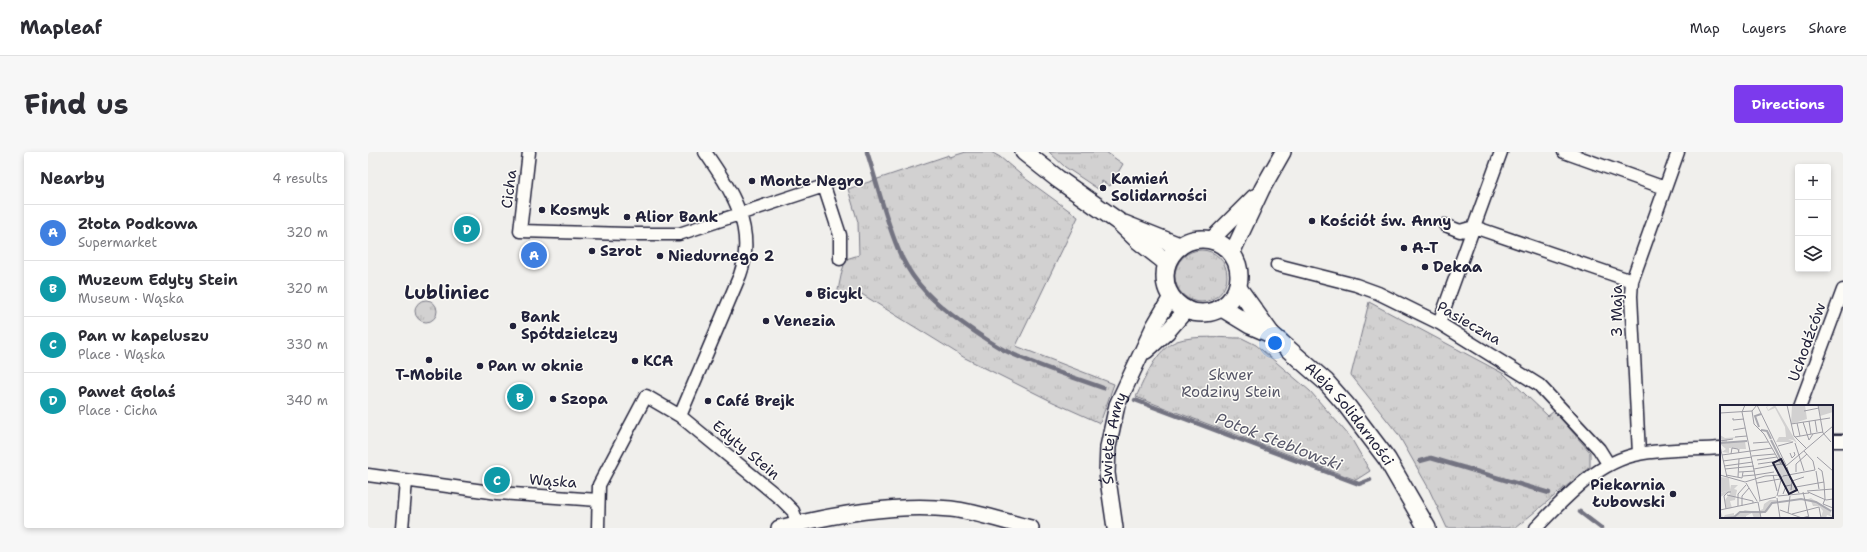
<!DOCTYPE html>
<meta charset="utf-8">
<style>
:root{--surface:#fff;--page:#f7f7f7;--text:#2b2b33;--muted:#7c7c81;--line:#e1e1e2;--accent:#7c3aed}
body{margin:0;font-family:"Shantell Sans",sans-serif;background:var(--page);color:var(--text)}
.controls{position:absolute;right:12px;top:12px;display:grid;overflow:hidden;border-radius:4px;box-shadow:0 2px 6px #0003}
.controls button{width:36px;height:36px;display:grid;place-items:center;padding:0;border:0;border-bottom:1px solid var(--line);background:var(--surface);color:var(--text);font:20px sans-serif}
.you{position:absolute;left:907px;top:191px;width:14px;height:14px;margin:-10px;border:3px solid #fff;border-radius:50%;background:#1a73e8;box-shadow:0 0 0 6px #1a73e833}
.badge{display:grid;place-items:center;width:26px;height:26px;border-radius:50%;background:var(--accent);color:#fff;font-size:13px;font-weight:700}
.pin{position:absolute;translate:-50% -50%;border:2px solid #fff;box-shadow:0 1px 4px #0006}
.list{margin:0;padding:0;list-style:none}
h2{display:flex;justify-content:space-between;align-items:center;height:52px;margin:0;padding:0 16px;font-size:17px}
h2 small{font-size:13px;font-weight:400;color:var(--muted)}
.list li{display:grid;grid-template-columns:26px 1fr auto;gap:12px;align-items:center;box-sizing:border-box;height:56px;padding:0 16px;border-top:1px solid var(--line)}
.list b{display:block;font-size:15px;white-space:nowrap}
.list p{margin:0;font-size:13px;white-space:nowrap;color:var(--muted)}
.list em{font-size:13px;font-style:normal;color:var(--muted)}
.icon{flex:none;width:22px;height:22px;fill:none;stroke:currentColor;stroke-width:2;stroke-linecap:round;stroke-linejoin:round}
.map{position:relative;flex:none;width:1475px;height:376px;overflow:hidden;border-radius:4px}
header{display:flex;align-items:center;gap:24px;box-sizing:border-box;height:56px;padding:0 20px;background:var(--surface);border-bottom:1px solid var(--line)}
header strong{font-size:19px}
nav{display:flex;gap:22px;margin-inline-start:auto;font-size:14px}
.intro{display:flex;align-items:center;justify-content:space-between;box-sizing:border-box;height:96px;padding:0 24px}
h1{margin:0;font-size:28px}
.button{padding:10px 18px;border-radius:4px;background:var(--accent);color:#fff;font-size:14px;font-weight:700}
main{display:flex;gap:24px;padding:0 24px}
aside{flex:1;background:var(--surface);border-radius:4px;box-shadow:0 2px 6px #0003}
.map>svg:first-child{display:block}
.grass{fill:url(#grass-tufts);stroke:#7a7a86}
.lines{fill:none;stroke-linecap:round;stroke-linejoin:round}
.stream{stroke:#737381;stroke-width:4.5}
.minor-casing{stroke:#22223b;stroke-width:15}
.tertiary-casing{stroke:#22223b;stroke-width:18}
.secondary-casing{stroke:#22223b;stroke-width:20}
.minor{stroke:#fdfcf7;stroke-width:12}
.tertiary{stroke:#fdfcf7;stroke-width:15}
.secondary{stroke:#fdfcf7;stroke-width:17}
.poi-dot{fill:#22223b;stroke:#fdfcf7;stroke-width:1.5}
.labels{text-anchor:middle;stroke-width:3;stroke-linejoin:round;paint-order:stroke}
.poi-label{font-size:15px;font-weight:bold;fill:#22223b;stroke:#fdfcf7;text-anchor:start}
.street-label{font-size:15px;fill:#22223b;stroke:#fdfcf7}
.park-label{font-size:15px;fill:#575768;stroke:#fdfcf7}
.water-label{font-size:16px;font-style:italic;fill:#58586a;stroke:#fdfcf7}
.district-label{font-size:19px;font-weight:bold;fill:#22223b;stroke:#fdfcf7}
.inset-river{fill:none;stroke:#a9a9b0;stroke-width:2}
.inset-road{fill:none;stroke:#9e9da5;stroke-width:1}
.view{fill:#22223b;fill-opacity:0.15;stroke:#22223b;stroke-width:2}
.inset-edge{fill:none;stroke:#22223b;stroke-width:2}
</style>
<header>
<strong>Mapleaf</strong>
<nav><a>Map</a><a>Layers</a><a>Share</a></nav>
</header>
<div class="intro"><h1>Find us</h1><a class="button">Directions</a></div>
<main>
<aside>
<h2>Nearby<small>4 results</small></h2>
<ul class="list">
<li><span class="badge" style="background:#3f7fe0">A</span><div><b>Złota Podkowa</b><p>Supermarket</p></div><em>320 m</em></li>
<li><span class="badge" style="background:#0f9aa8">B</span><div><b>Muzeum Edyty Stein</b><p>Museum · Wąska</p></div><em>320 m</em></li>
<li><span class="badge" style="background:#0f9aa8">C</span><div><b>Pan w kapeluszu</b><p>Place · Wąska</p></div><em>330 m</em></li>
<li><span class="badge" style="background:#0f9aa8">D</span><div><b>Paweł Golaś</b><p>Place · Cicha</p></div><em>340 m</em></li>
</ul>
</aside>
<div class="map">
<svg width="1475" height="376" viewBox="0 0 1475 376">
<defs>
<pattern id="grass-tufts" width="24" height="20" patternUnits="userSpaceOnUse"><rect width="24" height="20" fill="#d2d1d1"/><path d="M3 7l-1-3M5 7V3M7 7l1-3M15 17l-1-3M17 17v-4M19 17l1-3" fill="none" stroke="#b4b3b4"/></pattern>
</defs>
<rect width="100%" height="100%" fill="#f0efec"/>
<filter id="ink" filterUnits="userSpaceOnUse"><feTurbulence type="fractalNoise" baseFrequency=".025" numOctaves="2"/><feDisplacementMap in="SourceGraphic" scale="8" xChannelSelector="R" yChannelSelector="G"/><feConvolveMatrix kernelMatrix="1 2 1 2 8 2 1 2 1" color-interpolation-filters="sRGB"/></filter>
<g filter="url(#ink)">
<path class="grass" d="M598,0H623L632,5L658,27L710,65L648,194L746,232L732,271L685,250L597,206L492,141L469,143L474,119L478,107L491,103L490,70L480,37L581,3L582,5Z
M681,0H738L755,12L742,34L734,29L730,37L697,15Z
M807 124a26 26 0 1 1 52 0a26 26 0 1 1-52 0Z
M47 159a11 11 0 1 1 22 0a11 11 0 1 1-22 0Z
M1001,150L1136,222L1180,264L1186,259L1222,300V315L1147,376H1079L1060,335L1030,282L983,223Z
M874,186L888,193L942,239L983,286L1002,319L988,328L768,245C777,226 788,197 809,189C826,183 855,186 874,186Z"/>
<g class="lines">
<path class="stream" d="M499,0C510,34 518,71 533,104C548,134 567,151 593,170C607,180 621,190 636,198C668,214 702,224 735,236
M767,248L991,332L1002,328
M1052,309L1063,306L1181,341
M1212,360L1233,376"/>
<defs>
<path id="minor" d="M161,0L152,79L259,82H311L456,34L472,83V107
M1196,0L1297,36
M1077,73L1092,79L1106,75L1264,129
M909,113L988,133L1010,141L1071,171L1171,233L1231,297L1241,313
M1071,171L1133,0
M1432,254L1475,138
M312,264L372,123C389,76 363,38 337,0
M1464,289H1475
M1271,302L1263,144L1264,129L1310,0
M0,323L130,341L230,348
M34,376L38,329
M230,376L231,333L278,244L312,264L414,348L425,359L431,376
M1168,376C1196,347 1230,309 1271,302C1295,297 1328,298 1353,296"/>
<g id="tertiary">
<path d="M844,87L886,45"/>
<path d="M864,101L894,37L915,0"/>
<path d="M778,199L799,180L818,158"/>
<path d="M411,376C465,363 527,351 583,357C610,360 637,370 663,376"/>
<path id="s1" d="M747,376L739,321L740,295L749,253L786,174L803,145"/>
</g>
<g id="secondary">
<path d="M656,0L690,27L751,70L771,89L799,111"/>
<path d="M756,72L811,94"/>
<circle cx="834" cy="124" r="37"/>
<path id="s2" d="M870,136L903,182L958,230L979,254L1019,307L1059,376"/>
<path d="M854,156L882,173L903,182"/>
</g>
</defs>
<use href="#minor" class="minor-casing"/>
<use href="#tertiary" class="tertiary-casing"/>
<use href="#secondary" class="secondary-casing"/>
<use href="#minor" class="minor"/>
<use href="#tertiary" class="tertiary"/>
<use href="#secondary" class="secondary"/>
</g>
</g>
<g class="poi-dot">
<circle cx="384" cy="29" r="4"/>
<circle cx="735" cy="36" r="4"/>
<circle cx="174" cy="58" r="4"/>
<circle cx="259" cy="65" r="4"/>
<circle cx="944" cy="69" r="4"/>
<circle cx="1036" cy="96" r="4"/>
<circle cx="224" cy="99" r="4"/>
<circle cx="292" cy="104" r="4"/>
<circle cx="1057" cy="115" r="4"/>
<circle cx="441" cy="142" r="4"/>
<circle cx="398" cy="169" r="4"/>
<circle cx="145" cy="174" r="4"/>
<circle cx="61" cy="208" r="4"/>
<circle cx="267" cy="209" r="4"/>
<circle cx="112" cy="214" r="4"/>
<circle cx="185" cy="247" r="4"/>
<circle cx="340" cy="249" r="4"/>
<circle cx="1305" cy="342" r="4"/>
</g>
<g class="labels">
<g class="poi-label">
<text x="743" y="32">Kamień<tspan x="743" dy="17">Solidarności</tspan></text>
<text x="392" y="34">Monte Negro</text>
<text x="182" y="63">Kosmyk</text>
<text x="267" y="70">Alior Bank</text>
<text x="952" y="74">Kościół św. Anny</text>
<text x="1044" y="101">A-T</text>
<text x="232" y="104">Szrot</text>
<text x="300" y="109">Niedurnego 2</text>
<text x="1065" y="120">Dekaa</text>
<text x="449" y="147">Bicykl</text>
<text x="153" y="170">Bank<tspan x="153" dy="17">Spółdzielczy</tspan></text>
<text x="406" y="174">Venezia</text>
<text x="275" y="214">KCA</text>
<text x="120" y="219">Pan w oknie</text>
<text x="61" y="228" text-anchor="middle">T-Mobile</text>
<text x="193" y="252">Szopa</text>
<text x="348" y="254">Café Brejk</text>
<text x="1297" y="338" text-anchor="end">Piekarnia<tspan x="1297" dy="17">Łubowski</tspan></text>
</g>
<g class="street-label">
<text transform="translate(141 37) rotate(-83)" y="5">Cicha</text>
<text transform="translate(1249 159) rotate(-90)" y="5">3 Maja</text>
<text transform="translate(1101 171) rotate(30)" y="5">Pasieczna</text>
<text transform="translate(1439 190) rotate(-70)" y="5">Uchodźców</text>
<text dy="5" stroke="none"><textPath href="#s2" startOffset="169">Aleja Solidarności</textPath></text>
<text dy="5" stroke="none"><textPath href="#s1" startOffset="91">Świętej Anny</textPath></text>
<text transform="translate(378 298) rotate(40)" y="5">Edyty Stein</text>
<text transform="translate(185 329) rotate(4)" y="5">Wąska</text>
</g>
<g class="park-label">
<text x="863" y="228">Skwer<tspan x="863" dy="17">Rodziny Stein</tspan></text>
</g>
<g class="water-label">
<text transform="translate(911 289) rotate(21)" y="6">Potok Steblowski</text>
</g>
<g class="district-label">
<text x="79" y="147">Lubliniec</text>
</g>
</g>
<g transform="translate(1352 253)">
<rect width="113" height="113" fill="#f0efec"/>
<path d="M50,0L47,2L48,5L55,0L77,38L73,35L68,34L74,37H56L59,32H66L65,22L55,3L48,6L46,2ZM72,0H85L87,14L71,19ZM0,30L5,33L19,32L7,35V37L25,36L26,44H20L19,48L18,43H9V48L2,47L6,44L0,39L2,37ZM11,80H18L14,84L17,85L15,95L10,96L12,103L6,104L5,95L11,87L0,92V88L10,85ZM91,93L110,106L113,103L110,109L113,112L107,110L106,113L101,112L103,106L99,101H93L91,96L85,95Z" fill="#d2d1d1"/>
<path d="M50,95H57L58,98H53L47,107L40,109L41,113H34L32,108L26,111V113H0L1,107L3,113L5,110L14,108V112L25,105L36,107L43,104L44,99Z" fill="#d2d1d1"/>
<path d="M98,0H113V7L100,11ZM0,72L9,73L10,85L0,88Z" fill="#d2d1d1"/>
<path class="inset-river" d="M39,22L35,11L41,9M41,25L47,26L51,34M51,35L63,59M0,38L27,36M5,113L14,112L20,107H45L52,98L81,94L96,97L111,106"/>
<path class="inset-road" d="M25,0L22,7L40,95M37,0L66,60M67,0L74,31L87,44M98,0L103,28L111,37M32,6L34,19L44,29L61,59L66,61M84,6L99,3M0,8L32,6L37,0M13,13V15L24,14M95,15L97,27M89,16L91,29M83,17L89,35L93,29M77,18L80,31M71,19L110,13M13,25L25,23M15,32L27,31M75,32L103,27M0,36L13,34M33,38L48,37M75,38L84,66M0,41L7,72M58,41L73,37M84,46L93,56L95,65M70,48L72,53L75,50L74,47M11,49L12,43L18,44L19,48M2,50L52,43M32,51L55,49M97,52L113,66M37,55L57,52M3,56L32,52M38,59L59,56M4,61L33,57M66,61L113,21M67,62L70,73L79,88M98,63L102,66L104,78L105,94L103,99L113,103M5,64L34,61M34,64L61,59M96,66L99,84M19,67L35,66M76,67V59L87,49M0,70L25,77M6,70L22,73L23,67M35,70L54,67M53,70L57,86M23,71L35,70M63,71L95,65M18,72L19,54M25,77L45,71L61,70M26,78L37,96M37,78L60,74M76,82L104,77M71,85L72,76L84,72M87,86L113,84M83,87L89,113M88,87L106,95L113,94M63,89L66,81L71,80M7,90L33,96V98M57,91L62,71M58,91L89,88M57,93L60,113M39,96L56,92M38,97L41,113M18,101V89L26,80M22,101V91L29,83M6,104L4,91L8,87H11M0,105L38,97M60,105L82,113L89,111M68,108L70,91M72,109L99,102L101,113"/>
<path class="view" d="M61,54L77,85L69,89L53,58Z"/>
<rect width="113" height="113" class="inset-edge"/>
</g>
</svg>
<div class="controls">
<button>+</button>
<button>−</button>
<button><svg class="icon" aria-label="layers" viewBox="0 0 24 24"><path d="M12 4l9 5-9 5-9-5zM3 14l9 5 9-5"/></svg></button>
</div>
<div class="you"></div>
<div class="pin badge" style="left:166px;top:103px;background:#3f7fe0">A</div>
<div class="pin badge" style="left:152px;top:245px;background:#0f9aa8">B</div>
<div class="pin badge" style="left:129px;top:328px;background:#0f9aa8">C</div>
<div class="pin badge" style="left:99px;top:77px;background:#0f9aa8">D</div>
</div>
</main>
